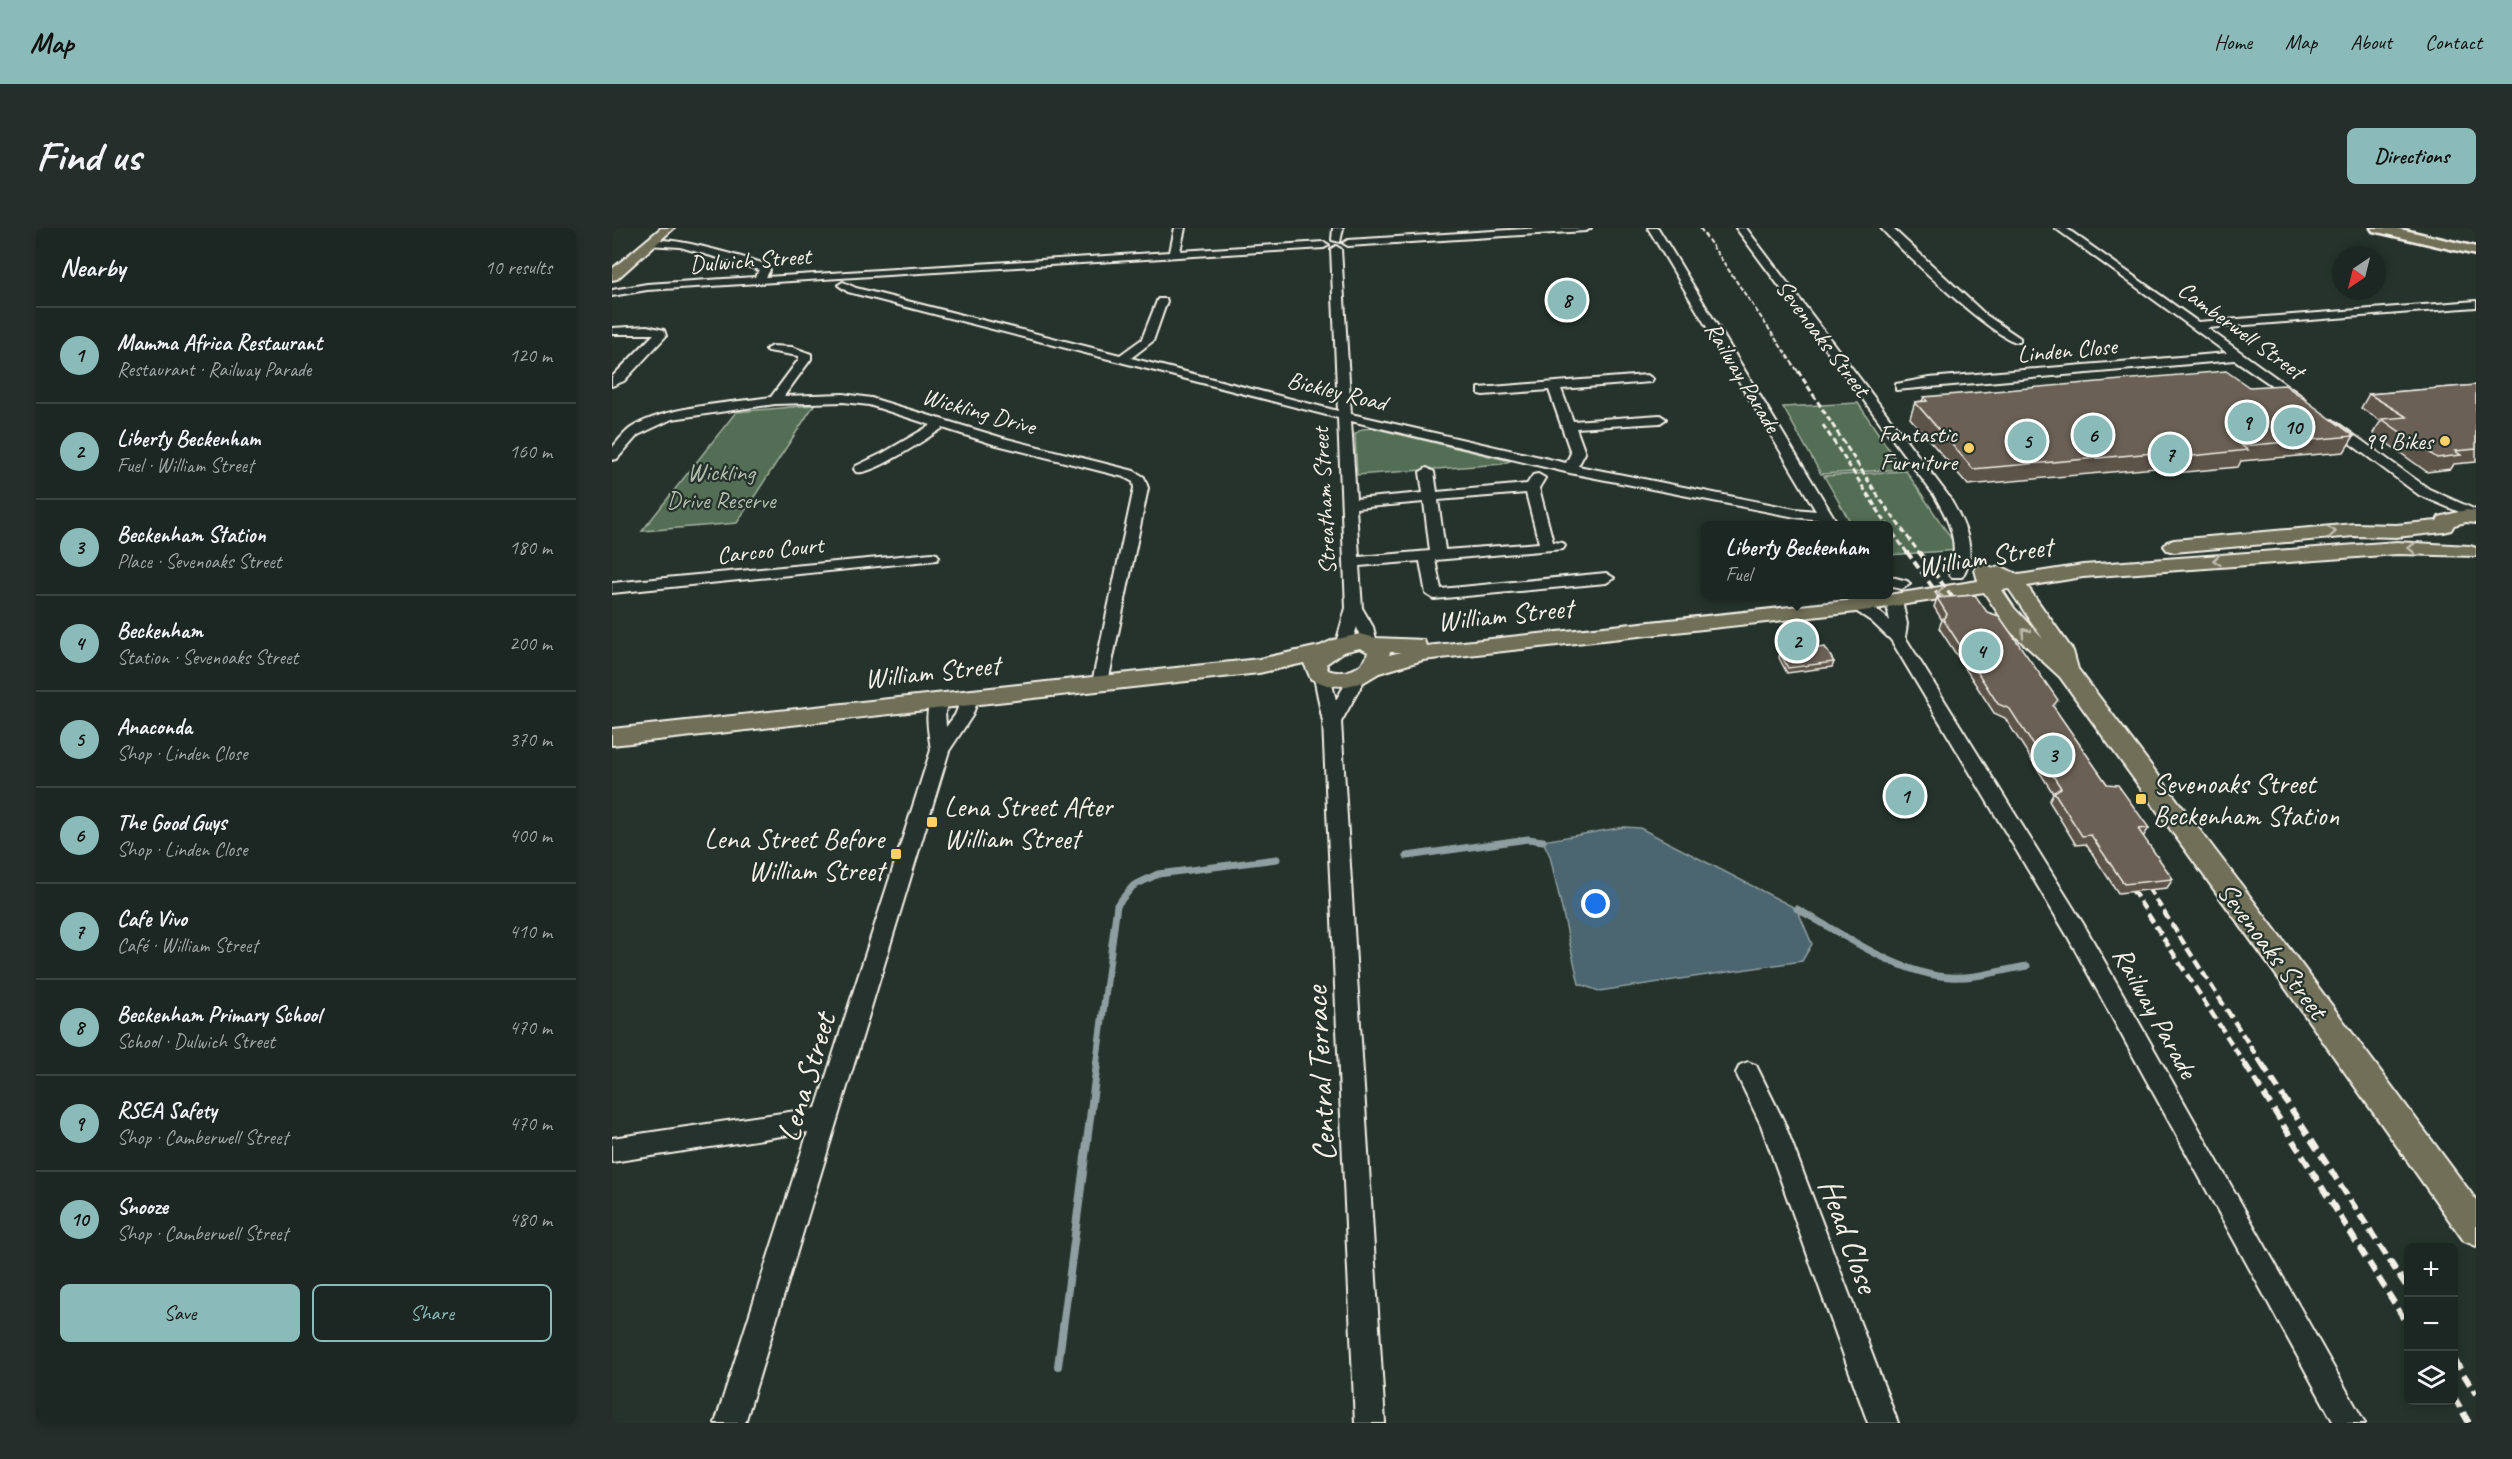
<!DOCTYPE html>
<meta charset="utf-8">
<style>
:root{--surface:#1c2622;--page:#252e2a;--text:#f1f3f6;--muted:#a0a5a5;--line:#3a4340;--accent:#8bbbb9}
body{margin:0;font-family:Caveat,sans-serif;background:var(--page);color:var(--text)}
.controls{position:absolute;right:18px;bottom:18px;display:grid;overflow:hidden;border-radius:9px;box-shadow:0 3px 9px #0003}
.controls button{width:54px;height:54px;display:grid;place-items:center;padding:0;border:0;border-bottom:2px solid var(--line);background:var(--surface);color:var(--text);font:30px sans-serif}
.compass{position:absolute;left:1720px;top:18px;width:54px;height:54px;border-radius:50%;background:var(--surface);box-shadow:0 3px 9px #0003;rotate:215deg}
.you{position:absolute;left:984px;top:676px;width:21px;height:21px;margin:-15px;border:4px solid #fff;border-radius:50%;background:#1a73e8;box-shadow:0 0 0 9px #1a73e833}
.badge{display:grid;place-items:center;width:39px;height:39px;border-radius:50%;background:var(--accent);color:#111;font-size:20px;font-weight:700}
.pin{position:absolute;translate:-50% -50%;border:3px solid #fff;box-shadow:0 2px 6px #0006}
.popup{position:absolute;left:1089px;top:293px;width:192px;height:78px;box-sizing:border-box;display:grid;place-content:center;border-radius:9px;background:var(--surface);filter:drop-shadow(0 2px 4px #0005);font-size:20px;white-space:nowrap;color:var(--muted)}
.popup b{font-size:22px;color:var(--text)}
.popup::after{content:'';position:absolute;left:50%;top:100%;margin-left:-12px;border:12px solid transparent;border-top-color:var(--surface)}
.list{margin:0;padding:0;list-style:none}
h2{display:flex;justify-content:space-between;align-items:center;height:78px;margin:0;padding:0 24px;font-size:26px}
h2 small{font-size:20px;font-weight:400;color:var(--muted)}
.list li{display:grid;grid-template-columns:39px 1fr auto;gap:18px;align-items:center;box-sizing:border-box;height:96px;padding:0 24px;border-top:2px solid var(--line)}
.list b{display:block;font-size:22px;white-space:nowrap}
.list p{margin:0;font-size:20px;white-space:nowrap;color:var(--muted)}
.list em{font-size:20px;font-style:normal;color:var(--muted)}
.actions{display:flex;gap:12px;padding:18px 24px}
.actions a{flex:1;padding:14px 0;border:2px solid var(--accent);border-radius:9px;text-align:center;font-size:21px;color:var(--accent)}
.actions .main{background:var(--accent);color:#111}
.icon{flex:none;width:33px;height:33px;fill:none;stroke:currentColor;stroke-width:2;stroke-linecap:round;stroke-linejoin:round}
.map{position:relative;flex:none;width:1864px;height:1195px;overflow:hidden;border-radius:9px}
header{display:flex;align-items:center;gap:36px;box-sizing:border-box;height:84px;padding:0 30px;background:var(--accent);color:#111}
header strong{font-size:28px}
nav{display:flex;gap:33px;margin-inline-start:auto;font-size:21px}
.intro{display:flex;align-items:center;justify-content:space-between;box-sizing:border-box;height:144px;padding:0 36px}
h1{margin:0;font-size:42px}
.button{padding:15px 27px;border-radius:9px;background:var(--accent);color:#111;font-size:21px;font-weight:700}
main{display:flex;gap:36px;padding:0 36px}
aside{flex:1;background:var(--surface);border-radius:9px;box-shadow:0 3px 9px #0003}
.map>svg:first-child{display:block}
.green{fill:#526e55;stroke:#a3b09e;stroke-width:1.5}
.water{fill:#4b6670;stroke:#8f9ea0;stroke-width:1.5}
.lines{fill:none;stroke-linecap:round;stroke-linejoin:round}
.stream-far1{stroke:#8f9ea0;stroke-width:7}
.stream{stroke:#8f9ea0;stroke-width:8}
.minor-casing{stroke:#f4f1e8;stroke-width:4}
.major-casing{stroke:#f4f1e8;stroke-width:4}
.highway-casing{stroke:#f4f1e8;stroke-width:5}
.minor{fill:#26332d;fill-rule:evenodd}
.major{fill:#706f59;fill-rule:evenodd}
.highway{fill:#706f59;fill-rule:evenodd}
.rail-far4{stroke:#f4f1e8;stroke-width:2;stroke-dasharray:5 2;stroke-linecap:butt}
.rail-far3{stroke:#f4f1e8;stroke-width:3;stroke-dasharray:6 3;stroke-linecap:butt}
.rail-far2{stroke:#f4f1e8;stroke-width:4;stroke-dasharray:8 4;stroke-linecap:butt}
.rail-far1{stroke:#f4f1e8;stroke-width:4.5;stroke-dasharray:10 4.5;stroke-linecap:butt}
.rail{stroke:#f4f1e8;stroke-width:6;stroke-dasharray:12 6;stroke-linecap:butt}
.wall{fill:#5c5349;stroke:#f4f1e8;stroke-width:1.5}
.building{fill:#6b6055;stroke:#f4f1e8;stroke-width:1.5}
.oneway{stroke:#bfbdaf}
.poi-dot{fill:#ffd166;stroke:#26332d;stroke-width:2}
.labels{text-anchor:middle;stroke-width:4.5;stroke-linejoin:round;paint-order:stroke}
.far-street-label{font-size:24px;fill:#f4f1e8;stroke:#26332d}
.far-poi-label{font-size:24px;fill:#f4f1e8;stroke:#26332d;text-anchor:end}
.far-park-label{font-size:24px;fill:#b3bdad;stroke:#26332d}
.street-label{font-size:28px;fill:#f4f1e8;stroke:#26332d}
.poi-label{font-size:28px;fill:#f4f1e8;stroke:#26332d;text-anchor:start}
.near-street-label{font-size:33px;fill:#f4f1e8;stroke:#26332d}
</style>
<header>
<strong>Map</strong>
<nav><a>Home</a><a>Map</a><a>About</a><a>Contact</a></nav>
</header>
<div class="intro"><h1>Find us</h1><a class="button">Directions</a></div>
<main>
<aside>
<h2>Nearby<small>10 results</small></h2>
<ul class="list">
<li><span class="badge">1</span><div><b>Mamma Africa Restaurant</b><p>Restaurant · Railway Parade</p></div><em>120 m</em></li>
<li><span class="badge">2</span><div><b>Liberty Beckenham</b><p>Fuel · William Street</p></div><em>160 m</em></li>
<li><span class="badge">3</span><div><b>Beckenham Station</b><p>Place · Sevenoaks Street</p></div><em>180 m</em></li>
<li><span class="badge">4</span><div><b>Beckenham</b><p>Station · Sevenoaks Street</p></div><em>200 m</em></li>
<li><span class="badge">5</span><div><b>Anaconda</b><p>Shop · Linden Close</p></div><em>370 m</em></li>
<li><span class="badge">6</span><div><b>The Good Guys</b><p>Shop · Linden Close</p></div><em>400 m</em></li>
<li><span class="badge">7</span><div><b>Cafe Vivo</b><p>Café · William Street</p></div><em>410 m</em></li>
<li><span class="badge">8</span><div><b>Beckenham Primary School</b><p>School · Dulwich Street</p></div><em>470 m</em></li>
<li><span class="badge">9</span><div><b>RSEA Safety</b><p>Shop · Camberwell Street</p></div><em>470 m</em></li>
<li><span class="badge">10</span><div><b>Snooze</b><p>Shop · Camberwell Street</p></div><em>480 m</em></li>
</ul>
<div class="actions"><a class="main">Save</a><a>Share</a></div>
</aside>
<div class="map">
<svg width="1864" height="1195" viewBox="0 0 1864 1195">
<rect width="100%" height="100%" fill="#26332d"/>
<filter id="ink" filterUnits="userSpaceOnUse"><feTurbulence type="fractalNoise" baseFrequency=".0167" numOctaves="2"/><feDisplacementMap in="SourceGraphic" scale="12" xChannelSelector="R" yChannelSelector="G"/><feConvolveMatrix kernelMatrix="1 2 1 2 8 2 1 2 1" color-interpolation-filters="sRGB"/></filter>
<g filter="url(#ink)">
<path class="green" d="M1246,175L1290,241L1209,246L1171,179Z
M202,177L125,295L30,303L124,184Z
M761,200L898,233L890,236L745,247L743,206L750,201Z
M1294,243L1347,322L1277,327L1276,298L1240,297L1212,248Z"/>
<path class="water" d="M1012,599L1028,600L1185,681L1200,716L1190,733L987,763L967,756L938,628L931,613Z"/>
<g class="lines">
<path class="stream-far1" d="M795,628L916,611L931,613
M1185,681C1230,705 1285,746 1337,749C1363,751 1390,742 1415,738
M484,838L505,677L521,658L546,646L665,631"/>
<path class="stream" d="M446,1138L485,836"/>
<defs>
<path id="minor" d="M563,0H573L568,23L712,14L717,17L712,20L35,62L0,68V62L35,56L143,49L148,42L68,19L35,17L33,15C50,3 131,30 154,36L158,42L154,49L558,24Z
M721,0H731L728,14L720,12Z
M929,0H979L974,3L736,18L731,15L736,12Z
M1036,0H1046L1226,296L1213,298L1209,292L1183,289L958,245L739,193L744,271L811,265L808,244L815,240L822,244L825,264L915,256L921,247L926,246L933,250L927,260L941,314L951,315L953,318L951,321L823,332L829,361L994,345L1002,350L994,355L822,371L814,366L808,333L747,338L750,380L761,399L765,415L763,419H751L745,399L738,419H726L724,415L734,380L726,190L236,64L226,57L231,54L244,60L508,127L530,111L545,73L546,71H554L555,73L541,113L519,130L726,183L719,21L724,18L729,21L739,186L954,235L959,225L937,162L871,167L867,166V160L1035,147L1041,151L1039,154L949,161L961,193L1048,187L1054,191L1048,195L964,200L973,225L966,238L1183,281L1204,283ZM914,265L927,315L833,322L826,272ZM812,274L818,323L747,329L744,280Z
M1124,0H1134L1335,266C1350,291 1368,321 1350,349H1340L1337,346C1349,317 1337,292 1322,267Z
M1269,0H1280L1374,87L1408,110V114C1389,118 1285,19 1269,0Z
M1443,0H1454L1586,94L1864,73V79L1595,100L1691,169L1693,172L1691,175L1687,176L1623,132L1284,162V156L1317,150L1615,125Z
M35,98L52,102L54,108L12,153L0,158V149L42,106H0V100Z
M160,118L180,119L199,126V131L172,168L231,166L259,170L391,210L522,243L532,249L536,260L495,459H483L480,455L522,260L521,254L512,249L381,216L331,200C315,210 260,248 244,244L242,241L244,238L271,225L319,197L257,177L231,174L163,176L60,191L26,207L5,231L0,232V220C6,213 12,205 19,200C53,178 119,175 159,169L187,131V128L156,123L154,121Z
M1721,192L1817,261L1864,282V291L1807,267L1716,199L1715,196Z
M320,325L325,326L327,329L325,332L0,365V355Z
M1276,348L1295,353L1298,356L1290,361L1276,358Z
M1282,368L1290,373L1295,396L1293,409L1472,697L1753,1195H1722L1456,709L1279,412L1259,393L1236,378L1244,373C1257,376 1269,384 1278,393L1274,373Z
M747,441L753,443L755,447L729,494L773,1195H743L711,494L702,449L705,445H717L724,472L741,443Z
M358,463L364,465L367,469L360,488L337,523L133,1195H103L196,904L0,934V910L204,880L319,522C317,505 311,484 321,469H333L336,473L333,484L334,499L343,487L352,465Z
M1136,834L1144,837L1172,894L1286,1195H1256L1149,897L1124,845L1128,837Z"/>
<path id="major" d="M49,0H62L5,51L0,52V41Z
M1854,282L1864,283V295L1854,294L1842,297L1839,302L1832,304L1784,309L1742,308L1562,324L1555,322L1552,318L1555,314L1562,312L1742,296L1784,297L1825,293L1827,289Z
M1785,314L1858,318L1864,320V328L1785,326L1471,349L1415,358L1461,423L1466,441L1692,740L1864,972V1018L1852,1013L1672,758L1448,449L1398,403L1372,364L1244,384L811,432L767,445L752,454L734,458L715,457L699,451L692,435L647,445L0,517V501L647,431L708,418L721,412L748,406L764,410L812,412L814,418L1244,372L1366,353L1363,342L1366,338L1373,336L1381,340L1388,338L1407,347L1471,337ZM1397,361L1431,411L1402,380L1390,362ZM748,420L756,424C753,441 731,448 716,442L714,436L731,424ZM778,424H789L777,427Z"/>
<path id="highway" d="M1759,0H1784L1864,19V27L1761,3Z"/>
</defs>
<use href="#minor" class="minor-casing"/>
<use href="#major" class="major-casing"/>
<use href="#highway" class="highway-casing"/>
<use href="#minor" class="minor"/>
<use href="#major" class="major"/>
<use href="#highway" class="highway"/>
<path class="rail-far4" d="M1088,0L1187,145"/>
<path class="rail-far3" d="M1186,143L1268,271L1308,326
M1211,197L1276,298
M1276,298L1296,326"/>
<path class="rail-far2" d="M1295,324L1338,383
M1307,324L1349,381"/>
<path class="rail-far1" d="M1528,647L1651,838
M1512,649L1634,838"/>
<path class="rail" d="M1633,836L1796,1097
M1650,836L1796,1061
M1842,1131L1864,1166
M1842,1169L1857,1195"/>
</g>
<path class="wall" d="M1864,157V234L1842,236L1839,241L1815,244L1761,205L1769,193L1749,180L1757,166Z
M1637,159L1742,208L1732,224L1629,233L1626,239L1562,245L1555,239L1356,257L1298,190L1303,174L1310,173L1312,169Z
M1325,370L1442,480L1495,556L1537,600L1531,609L1561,651L1555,660L1506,665L1474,616L1464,617L1437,573L1441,565L1393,490L1382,485L1327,400L1330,392L1322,379Z
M1168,425L1222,434L1220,439L1175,445L1167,430Z"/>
<path class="building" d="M1614,143L1637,159L1673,157L1742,208L1630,218L1636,222L1571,229L1564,223L1361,241L1303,174L1315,173L1312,169Z
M1864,157V221L1843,223L1849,227L1825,230L1770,191L1795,189L1757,166Z
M1363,367L1375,384L1387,388L1446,472L1441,478L1495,556L1506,557L1537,600L1526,601L1561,651L1512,656L1479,607L1470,608L1442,564L1449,560L1398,481L1386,476L1331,391L1335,386L1325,370Z
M1213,419L1222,434L1176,440L1168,425Z"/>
<defs><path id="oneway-chevron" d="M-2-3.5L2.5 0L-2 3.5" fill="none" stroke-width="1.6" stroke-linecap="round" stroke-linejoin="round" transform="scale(1.5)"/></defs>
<g class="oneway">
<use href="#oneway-chevron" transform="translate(1720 304) rotate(-5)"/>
<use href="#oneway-chevron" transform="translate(1800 320) rotate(-179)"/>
<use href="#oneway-chevron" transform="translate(1605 332) rotate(176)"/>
<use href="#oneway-chevron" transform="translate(1329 365) rotate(170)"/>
<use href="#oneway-chevron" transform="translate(1413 404) rotate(-130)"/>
</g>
</g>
<g class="poi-dot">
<circle cx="1833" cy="213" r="6"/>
<circle cx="1357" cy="220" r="6"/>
<rect x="1523" y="565" width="12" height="12" rx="3"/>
<rect x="314" y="588" width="12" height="12" rx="3"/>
<rect x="278" y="620" width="12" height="12" rx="3"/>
</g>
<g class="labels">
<g class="far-street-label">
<text transform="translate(138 32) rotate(-4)" y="8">Dulwich Street</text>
<text transform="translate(1629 102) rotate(36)" y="8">Camberwell Street</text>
<text transform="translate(1211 110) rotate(53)" y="8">Sevenoaks Street</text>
<text transform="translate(1455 122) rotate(-5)" y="8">Linden Close</text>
<text transform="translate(1131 149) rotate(59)" y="8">Railway Parade</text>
<text transform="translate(725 163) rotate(14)" y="8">Bickley Road</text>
<text transform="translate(367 183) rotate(16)" y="8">Wickling Drive</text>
<text transform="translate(712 273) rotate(-93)" y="8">Streatham Street</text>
<text transform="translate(158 322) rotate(-6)" y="8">Carcoo Court</text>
</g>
<g class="far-poi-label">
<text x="1345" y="214">Fantastic<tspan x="1345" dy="28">Furniture</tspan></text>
<text x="1821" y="221">99 Bikes</text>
</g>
<g class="far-park-label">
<text x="109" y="252">Wickling<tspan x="109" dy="28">Drive Reserve</tspan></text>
</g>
<g class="street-label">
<text transform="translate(1373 328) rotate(-9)" y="10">William Street</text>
<text transform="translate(893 386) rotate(-6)" y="10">William Street</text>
<text transform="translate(320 443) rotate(-6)" y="10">William Street</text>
<text transform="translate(1661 722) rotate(53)" y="10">Sevenoaks Street</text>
<text transform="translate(1544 784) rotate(61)" y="10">Railway Parade</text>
</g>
<g class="poi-label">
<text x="1541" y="565">Sevenoaks Street<tspan x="1541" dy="32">Beckenham Station</tspan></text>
<text x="332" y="588">Lena Street After<tspan x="332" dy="32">William Street</tspan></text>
<text x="272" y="620" text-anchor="end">Lena Street Before<tspan x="272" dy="32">William Street</tspan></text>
</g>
<g class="near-street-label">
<text transform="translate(707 846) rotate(-93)" y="12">Central Terrace</text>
<text transform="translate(193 849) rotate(-73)" y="12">Lena Street</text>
<text transform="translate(1238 1007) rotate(70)" y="12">Head Close</text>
</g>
</g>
</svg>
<div class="controls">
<button>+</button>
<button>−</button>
<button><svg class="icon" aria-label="layers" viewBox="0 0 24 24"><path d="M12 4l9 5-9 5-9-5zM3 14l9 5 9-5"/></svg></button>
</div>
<svg class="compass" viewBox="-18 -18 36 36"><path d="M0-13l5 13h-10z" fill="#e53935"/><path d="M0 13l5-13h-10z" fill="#a0a5a5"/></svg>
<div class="you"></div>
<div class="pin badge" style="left:1293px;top:568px">1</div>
<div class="pin badge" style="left:1185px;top:413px">2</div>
<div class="popup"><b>Liberty Beckenham</b>Fuel</div>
<div class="pin badge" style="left:1441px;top:527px">3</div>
<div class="pin badge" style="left:1369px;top:423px">4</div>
<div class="pin badge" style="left:1415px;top:213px">5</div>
<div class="pin badge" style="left:1481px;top:207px">6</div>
<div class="pin badge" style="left:1558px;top:226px">7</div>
<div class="pin badge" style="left:955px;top:72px">8</div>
<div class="pin badge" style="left:1635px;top:194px">9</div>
<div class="pin badge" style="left:1681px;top:199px">10</div>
</div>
</main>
